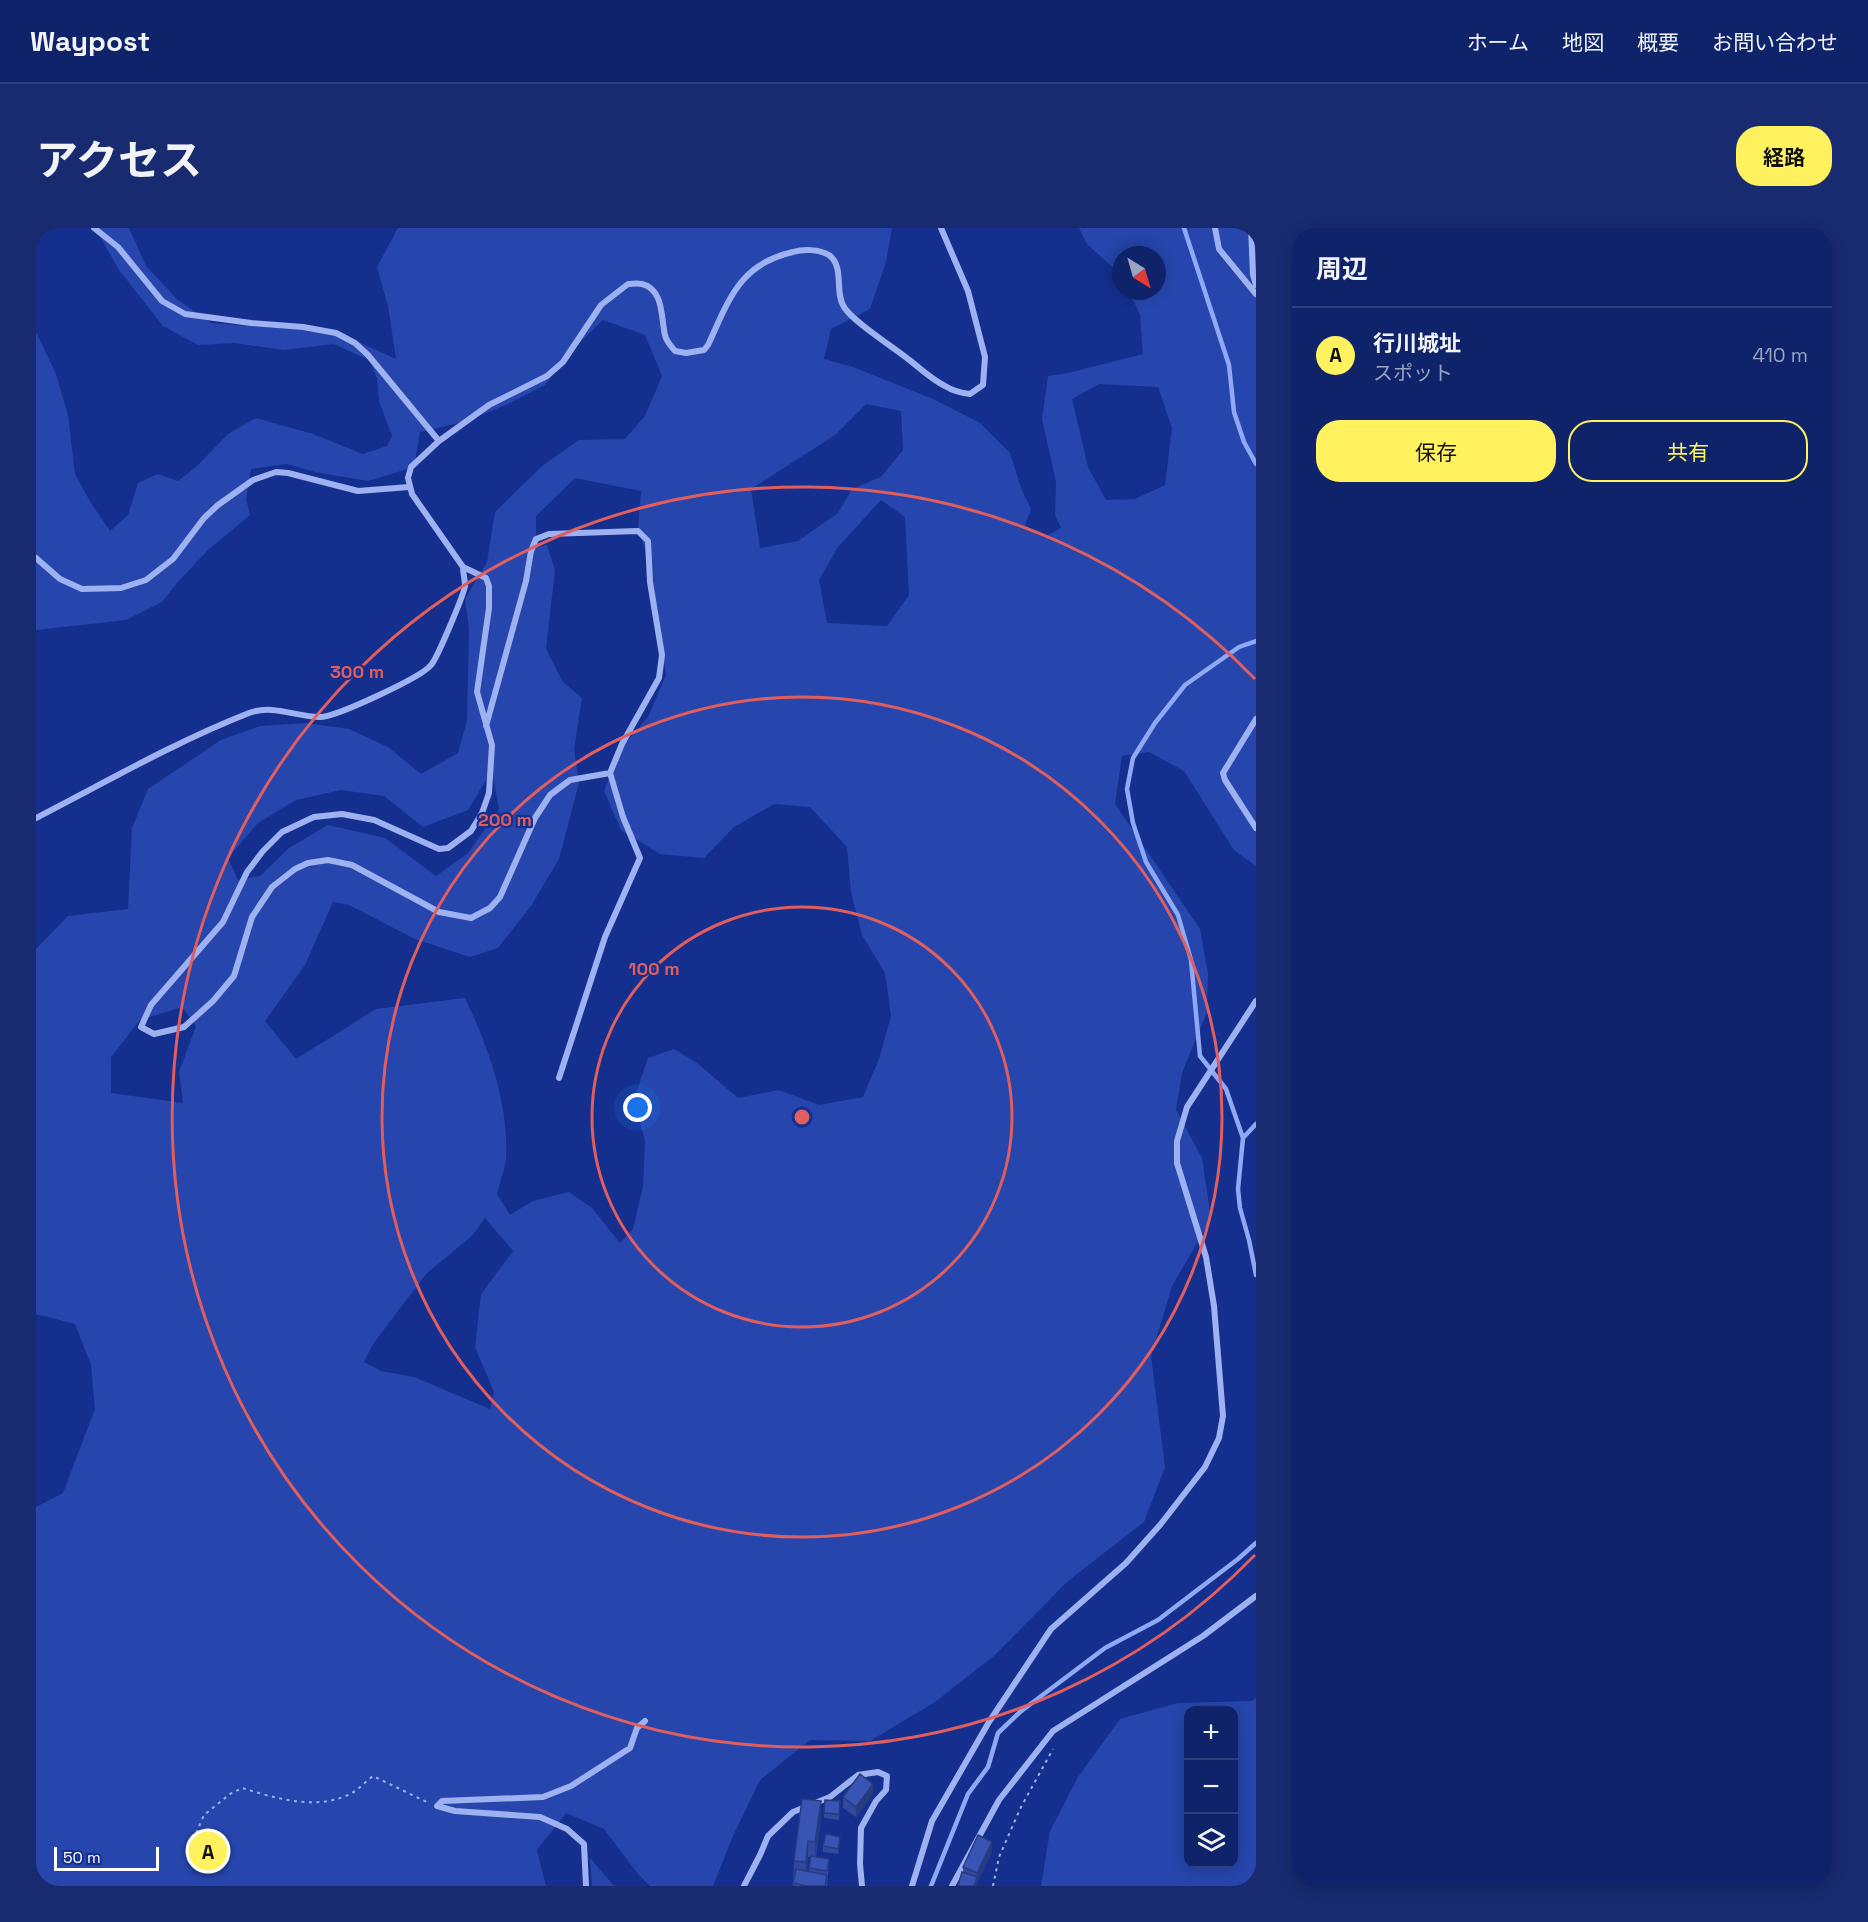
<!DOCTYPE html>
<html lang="ja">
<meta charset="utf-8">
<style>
:root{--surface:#0f236a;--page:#182b70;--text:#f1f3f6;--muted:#9ba4c1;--line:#2f407e;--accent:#fff25e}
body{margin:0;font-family:"Space Grotesk","Noto Sans JP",sans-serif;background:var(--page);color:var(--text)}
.controls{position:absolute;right:18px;bottom:18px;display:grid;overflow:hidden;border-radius:12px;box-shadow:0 3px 15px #0003}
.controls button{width:54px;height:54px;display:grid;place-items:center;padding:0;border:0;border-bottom:2px solid var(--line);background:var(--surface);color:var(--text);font:30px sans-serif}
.compass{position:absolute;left:1076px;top:18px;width:54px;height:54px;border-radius:50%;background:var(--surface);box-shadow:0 3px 15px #0003;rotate:143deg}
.scale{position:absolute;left:18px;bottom:15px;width:105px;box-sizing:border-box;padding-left:6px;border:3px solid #fff;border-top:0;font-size:16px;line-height:21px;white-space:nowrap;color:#fff;-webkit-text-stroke:4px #142f8e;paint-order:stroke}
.you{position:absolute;left:602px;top:880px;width:21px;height:21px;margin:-15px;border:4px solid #fff;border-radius:50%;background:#1a73e8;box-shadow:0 0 0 9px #1a73e833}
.badge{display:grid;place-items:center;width:39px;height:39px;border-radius:50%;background:var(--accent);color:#111;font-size:20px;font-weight:700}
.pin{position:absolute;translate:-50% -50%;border:3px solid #fff;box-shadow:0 2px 6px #0006}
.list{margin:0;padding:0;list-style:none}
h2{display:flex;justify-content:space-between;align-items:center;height:78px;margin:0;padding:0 24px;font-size:26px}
h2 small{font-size:20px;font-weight:400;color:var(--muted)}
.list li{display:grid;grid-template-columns:39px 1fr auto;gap:18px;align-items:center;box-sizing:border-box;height:96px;padding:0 24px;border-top:2px solid var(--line)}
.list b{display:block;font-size:22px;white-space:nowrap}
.list p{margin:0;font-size:20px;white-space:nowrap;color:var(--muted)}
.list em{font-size:20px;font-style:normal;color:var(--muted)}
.actions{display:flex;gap:12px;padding:18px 24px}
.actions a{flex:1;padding:14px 0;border:2px solid var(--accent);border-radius:24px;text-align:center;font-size:21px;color:var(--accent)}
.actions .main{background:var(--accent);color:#111}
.icon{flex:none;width:33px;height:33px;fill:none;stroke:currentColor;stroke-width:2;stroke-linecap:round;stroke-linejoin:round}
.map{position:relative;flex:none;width:1220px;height:1658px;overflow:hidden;border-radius:24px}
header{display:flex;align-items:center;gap:36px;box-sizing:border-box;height:84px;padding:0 30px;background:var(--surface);border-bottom:2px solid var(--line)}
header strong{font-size:28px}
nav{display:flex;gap:33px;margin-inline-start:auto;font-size:21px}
.intro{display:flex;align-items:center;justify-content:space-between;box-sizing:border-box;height:144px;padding:0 36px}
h1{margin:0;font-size:42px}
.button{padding:15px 27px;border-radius:24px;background:var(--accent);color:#111;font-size:21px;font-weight:700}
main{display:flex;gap:36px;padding:0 36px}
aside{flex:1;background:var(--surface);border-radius:24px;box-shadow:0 3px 15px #0003}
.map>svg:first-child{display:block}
.green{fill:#2646ad;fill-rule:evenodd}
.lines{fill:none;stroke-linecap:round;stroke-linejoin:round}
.stream{stroke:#90a9f4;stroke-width:4.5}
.path{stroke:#9eb2f1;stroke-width:2;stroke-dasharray:3 4.5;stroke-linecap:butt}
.street{stroke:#9eb2f1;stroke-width:6}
.wall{fill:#30499c;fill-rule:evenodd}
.shaded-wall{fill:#273c7f}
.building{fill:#3855b5;stroke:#273c7f;stroke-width:1.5}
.ring{fill:none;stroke:#e05e5e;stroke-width:3}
.centre{fill:#e05e5e;stroke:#142f8e;stroke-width:3}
.ring-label{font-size:18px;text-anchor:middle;font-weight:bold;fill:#e05e5e;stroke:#142f8e;stroke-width:4.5;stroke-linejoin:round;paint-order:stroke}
</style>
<header>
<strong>Waypost</strong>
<nav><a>ホーム</a><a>地図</a><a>概要</a><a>お問い合わせ</a></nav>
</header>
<div class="intro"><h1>アクセス</h1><a class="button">経路</a></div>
<main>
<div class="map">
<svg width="1220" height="1658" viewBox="0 0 1220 1658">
<rect width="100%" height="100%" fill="#142f8e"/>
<path class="green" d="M59,0H93L110,38L142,72L175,95L303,105L360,131L352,78L341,39L362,0H856L850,34L834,81L795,101L788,131L817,139L897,171L944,195L974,225L985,260L995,281L989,297L1008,309L1025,300L1019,287L1020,254L1006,191L1012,148L1032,145L1107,126L1104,87L1093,63H1121V27H1085V47L1051,16L1043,0H1220V638L1198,622L1148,543L1113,524L1086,528L1079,576L1164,701L1172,746L1171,784L1146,845L1140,882L1166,930L1175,991L1136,1058L1115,1128L1129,1239L1108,1294L1032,1353L959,1427L899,1474L834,1513L774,1512L724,1552L697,1608L677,1658H614L602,1646L568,1601L530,1585L501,1622L510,1658H0V1279L27,1265L59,1181L55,1137L39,1096L0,1086V721L32,688L92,681L96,600L112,561L185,512L224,498L270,495L313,501L352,519L385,546L422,525L431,492L433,401L429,371L451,334L459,284L506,238L543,212L589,211L609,188L626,148L609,107L567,92L536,122L509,157L470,177L427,194L384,204L378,239L332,253L279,244L251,236L215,241L210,271L214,287L172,322L141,355L126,374L90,392L0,402V104L20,146L32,187L39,246L55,275L74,303L92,287L102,255L122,246L142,253L160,239L192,206L220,190L277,206L327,226L351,218L356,208L343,173L341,150L333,132L298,116L248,122L199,115L162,117L127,98L83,42ZM1063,156L1122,159L1136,200L1129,257L1099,271L1070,272L1052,239L1036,171ZM830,176L865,183L867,222L845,249L816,261L802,285L762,313L724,320L715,261L799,207ZM539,250L605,263L602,300L612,331L630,447L612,489L584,522L568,563L585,602L624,626L668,630L698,599L738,576L774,579L811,619L815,664L826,707L849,745L855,788L843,831L827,869L783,877L743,862L702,870L661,835L638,821L612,830L598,871L609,914L607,958L597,1001L584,1015L556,980L533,964L497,973L474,987L461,966C464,954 469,941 470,930C473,875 452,818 429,770L340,781L260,831L229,793L269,737L297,674L313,677L379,711L434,729L462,720L495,678L523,631L543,555L538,521L546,470L527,454L510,421L519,342L511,317L500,319V288ZM845,272L869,289L873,367L851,398L791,395L783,352L802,319ZM456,542L463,581L432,625L400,648L349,610L292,597L253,620L224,648L202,652L192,630L222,595L260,572L305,562L348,568L387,599L432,582ZM146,779L160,798L143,844L147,875L75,865V829L104,792ZM449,990L477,1023L445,1066L439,1119L458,1164L454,1181L378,1149L345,1143L328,1134L337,1116L390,1046L437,1007Z
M1220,1470V1658H1005L1014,1603L1042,1549L1084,1491L1142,1475L1215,1473ZM1152,1482H1198V1636H1152Z
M554,1630L578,1658H556Z"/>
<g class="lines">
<path class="stream" d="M1148,0L1193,137L1198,184L1208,214L1220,236
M1220,413L1203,419L1149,457L1119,495L1097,530L1091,561L1097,595L1110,634L1142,687L1155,732L1164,828L1190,861L1207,910L1202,961L1204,980L1213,1012L1220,1047
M1207,910L1220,896
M895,1658L932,1566L952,1539L962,1505L984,1484L1069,1420L1122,1392L1202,1331L1220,1315"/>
<path class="path" d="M166,1625L158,1610L168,1587L194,1566L206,1560C239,1570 280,1583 314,1566C322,1562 329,1554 337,1548L393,1575
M957,1658L963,1629L985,1579L1017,1521"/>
<path class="street" d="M58,0L82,19L126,73L149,86L215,95L267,99L300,105L319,115L332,127L403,213
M1179,0L1183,21L1220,66
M1215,0L1217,47L1220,57
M0,330L24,351L46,361L85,360L110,352L137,331L168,290L182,277L217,252L240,244L252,245L322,263L373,259
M1220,491L1187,545L1189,552L1220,600
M450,498L490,353L495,323L500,311L513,306L602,303L612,313L614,354L626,427L623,450L586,516L574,545L587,589L604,630L569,709L523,850
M574,545L534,552L514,567L499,590L464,669L454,680L435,690L403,684L316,637L292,632L272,635L259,641L236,659L216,689L198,748L177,773L148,799L118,806L105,799L115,777L187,694L211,644L227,623L246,604L278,589L306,586L338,592L403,621L412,620L435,603L446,585L453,565L456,517L441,464L453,380V358L450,350L427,339L376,266L372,250L375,239L403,213L453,177L511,148L527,134L565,77L592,56C596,56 602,55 606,56C628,61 625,91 629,107C630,113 635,118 639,123L650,125L668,122L672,117C693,72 703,36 757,24C767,21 783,21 793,27C809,39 798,64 808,79C816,93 857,119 872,131C884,140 895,151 909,158C917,163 925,165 934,166L947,157L949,129L932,63L905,0
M0,590C70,554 139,514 213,485C237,476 260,489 284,489C300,489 386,449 395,437C401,431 428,366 429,358C429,352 427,345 427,339
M550,1658L548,1616L531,1601L504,1589L419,1583L401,1578L406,1573L507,1569L535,1558L594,1520L601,1500L609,1493
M708,1658L724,1627L732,1608L757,1584L794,1569L822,1547L842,1544L851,1548L850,1562L840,1573L825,1600L824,1636L826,1658
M876,1658L896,1593L953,1494L1015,1401L1090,1335L1124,1297L1169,1239L1183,1210L1187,1188L1178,1078L1170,1029L1141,935V913L1151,879L1220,773
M916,1658L963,1572L1017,1503L1167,1408L1220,1368"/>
</g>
<path class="wall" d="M837,1566L820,1589L807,1580V1569Z
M804,1579L803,1592L788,1590V1585Z
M785,1589L780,1629L793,1636L791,1658H757L758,1633ZM772,1629H775L773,1643H771Z
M804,1614L802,1626L787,1624V1618Z
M956,1624L941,1655V1658L927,1644V1639Z"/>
<path class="shaded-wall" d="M837,1556V1566L820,1589V1579Z
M785,1573V1589L779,1630V1614Z
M772,1613V1629L770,1650V1634Z
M956,1614V1624L941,1655V1658H938L941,1650V1645Z"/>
<path class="building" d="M824,1546L837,1556L820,1579L807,1569Z
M766,1571L785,1573L779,1614L772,1613L770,1634L758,1633Z
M789,1572L804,1573L803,1586L788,1585Z
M790,1606L804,1609L802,1621L787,1618Z
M942,1607L956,1614L941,1645L927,1639Z
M775,1628L793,1631L791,1643L773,1640Z
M760,1641L791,1647L789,1658H771L757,1655Z
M926,1644L941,1649L938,1658H922Z"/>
<g class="ring">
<circle cx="766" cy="889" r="210"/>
<circle cx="766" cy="889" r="420"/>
<path d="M1219 1327A630 630 0 1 1 1219 451"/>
</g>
<circle cx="766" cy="889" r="9" class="centre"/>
<g class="ring-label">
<text x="321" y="450">300 m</text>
<text x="469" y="598">200 m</text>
<text x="618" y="747">100 m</text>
</g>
</svg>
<div class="controls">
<button>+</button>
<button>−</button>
<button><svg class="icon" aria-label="layers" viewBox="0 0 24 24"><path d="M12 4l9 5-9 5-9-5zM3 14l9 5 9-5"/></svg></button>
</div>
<svg class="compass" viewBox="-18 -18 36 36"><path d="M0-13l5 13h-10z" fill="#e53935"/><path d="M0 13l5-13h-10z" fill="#9ba4c1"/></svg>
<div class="scale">50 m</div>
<div class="you"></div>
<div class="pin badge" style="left:172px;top:1623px">A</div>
</div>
<aside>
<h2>周辺<small></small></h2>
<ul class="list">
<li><span class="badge">A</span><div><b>行川城址</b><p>スポット</p></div><em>410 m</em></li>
</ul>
<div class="actions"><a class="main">保存</a><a>共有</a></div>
</aside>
</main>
